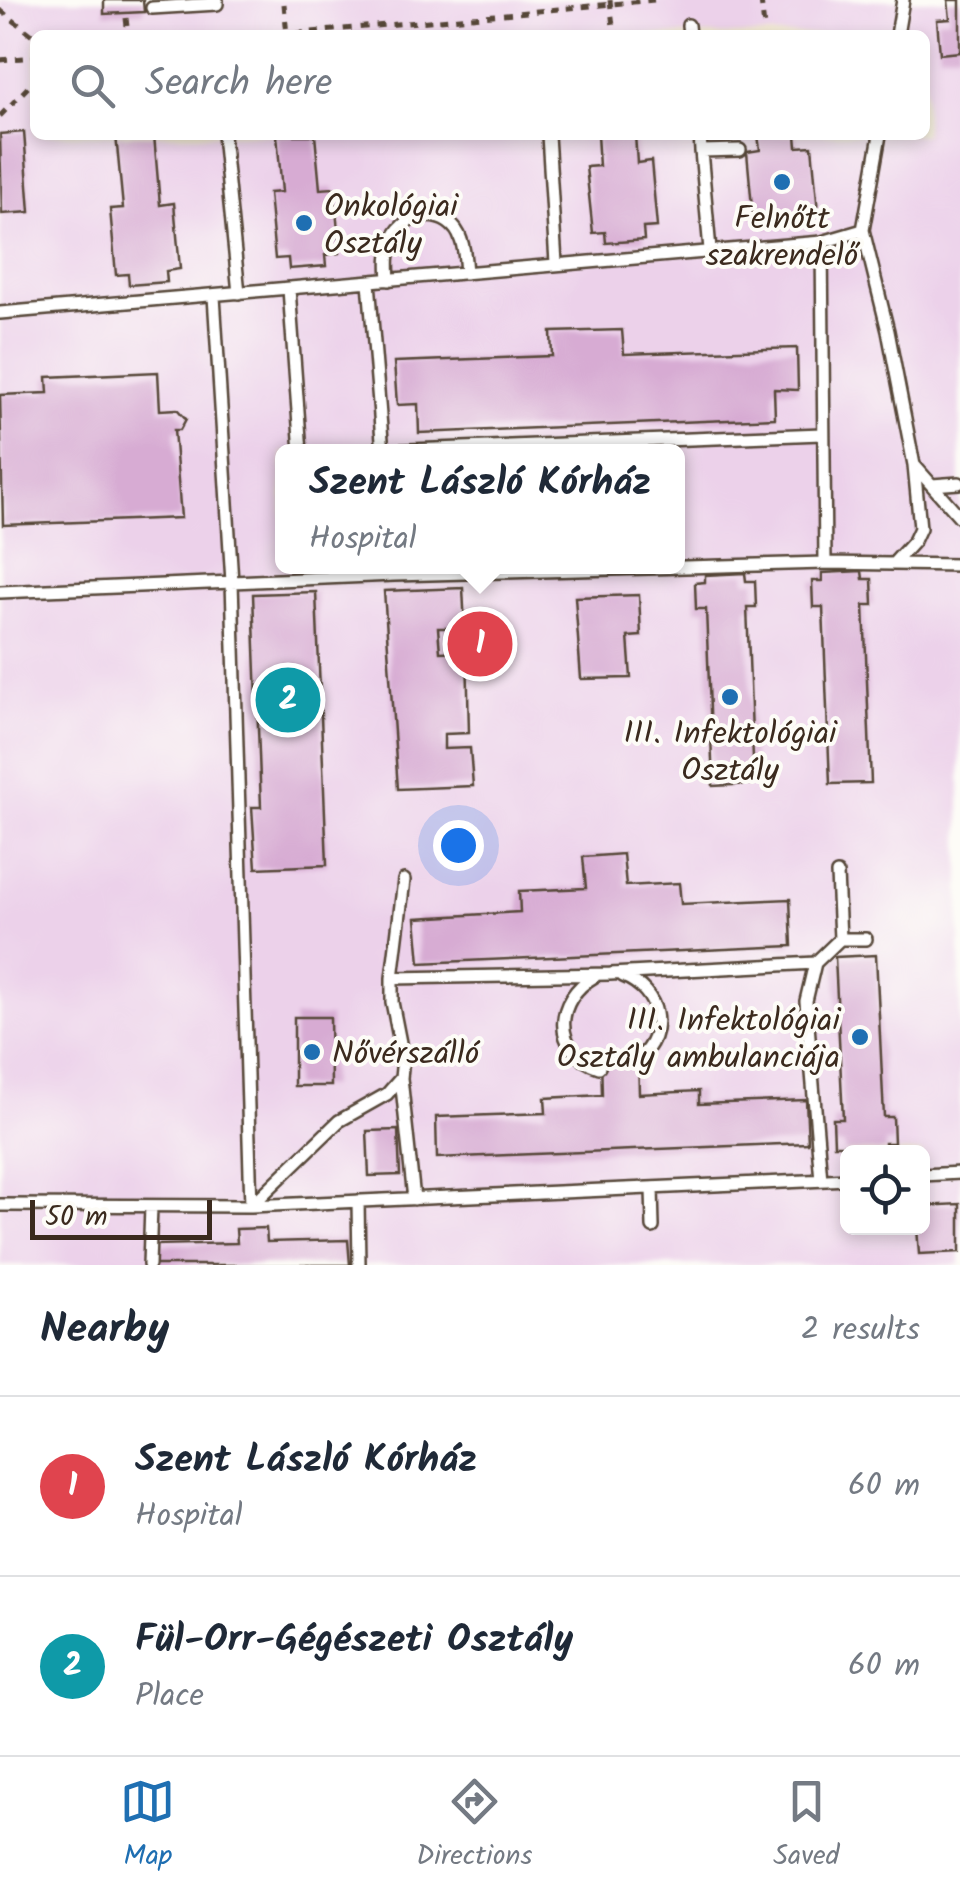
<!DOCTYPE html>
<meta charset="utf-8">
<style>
:root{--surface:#fff;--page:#f6f6f7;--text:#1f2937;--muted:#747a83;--line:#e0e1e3;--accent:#1f6fb2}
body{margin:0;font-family:Kalam,sans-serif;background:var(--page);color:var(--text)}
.controls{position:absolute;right:30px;bottom:30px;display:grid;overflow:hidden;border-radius:15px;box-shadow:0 5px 15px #0003}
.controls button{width:90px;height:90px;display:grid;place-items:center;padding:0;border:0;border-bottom:2px solid var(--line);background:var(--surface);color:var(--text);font:50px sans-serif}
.scale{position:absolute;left:30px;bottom:25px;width:182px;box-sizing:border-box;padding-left:10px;border:5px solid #3b2a1e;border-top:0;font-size:28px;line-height:35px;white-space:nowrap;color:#3b2a1e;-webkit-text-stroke:8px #fdfcf7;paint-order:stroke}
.you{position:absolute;left:458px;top:845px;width:35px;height:35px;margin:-25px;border:8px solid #fff;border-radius:50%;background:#1a73e8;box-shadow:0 0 0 15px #1a73e833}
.badge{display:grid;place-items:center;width:65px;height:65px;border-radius:50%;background:var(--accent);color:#fff;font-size:32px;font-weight:700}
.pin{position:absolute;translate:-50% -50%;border:5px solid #fff;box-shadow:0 2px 10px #0006}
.popup{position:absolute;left:275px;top:444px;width:410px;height:130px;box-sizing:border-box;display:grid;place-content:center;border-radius:15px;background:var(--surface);filter:drop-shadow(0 2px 8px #0005);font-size:32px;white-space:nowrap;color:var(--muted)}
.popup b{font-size:38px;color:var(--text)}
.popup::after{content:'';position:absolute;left:50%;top:100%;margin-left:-20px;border:20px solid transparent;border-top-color:var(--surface)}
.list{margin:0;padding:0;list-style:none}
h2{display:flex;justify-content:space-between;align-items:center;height:130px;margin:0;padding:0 40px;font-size:42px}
h2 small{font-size:32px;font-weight:400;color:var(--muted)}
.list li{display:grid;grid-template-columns:65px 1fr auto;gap:30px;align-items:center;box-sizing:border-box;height:180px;padding:0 40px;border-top:2px solid var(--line)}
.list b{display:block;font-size:38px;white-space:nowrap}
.list p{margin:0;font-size:32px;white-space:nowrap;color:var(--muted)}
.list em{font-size:32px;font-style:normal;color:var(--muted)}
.icon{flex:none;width:55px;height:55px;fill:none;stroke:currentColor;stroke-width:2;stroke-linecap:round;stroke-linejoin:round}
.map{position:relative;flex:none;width:960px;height:1265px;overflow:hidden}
.search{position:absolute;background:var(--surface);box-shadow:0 5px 15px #0003;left:30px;right:30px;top:30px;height:110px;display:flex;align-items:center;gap:25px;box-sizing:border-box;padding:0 35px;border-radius:15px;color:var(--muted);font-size:38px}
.sheet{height:490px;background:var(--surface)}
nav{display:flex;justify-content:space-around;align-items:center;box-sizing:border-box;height:140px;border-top:2px solid var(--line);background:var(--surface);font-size:28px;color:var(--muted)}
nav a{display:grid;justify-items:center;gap:5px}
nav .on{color:var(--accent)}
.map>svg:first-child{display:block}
.built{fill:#ecd1ea;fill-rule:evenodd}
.building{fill:#d7abd3}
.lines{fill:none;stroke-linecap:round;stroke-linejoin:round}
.lane-casing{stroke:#564739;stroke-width:16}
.path{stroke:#564739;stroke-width:5;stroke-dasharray:8 8;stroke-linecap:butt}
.lane{stroke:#fff;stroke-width:11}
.poi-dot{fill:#1f6fb2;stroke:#fdfcf7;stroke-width:4}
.labels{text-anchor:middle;stroke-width:8;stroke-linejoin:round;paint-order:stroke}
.poi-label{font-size:32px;fill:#3b2a1e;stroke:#fdfcf7;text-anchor:start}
</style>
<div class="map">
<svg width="960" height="1265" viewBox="0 0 960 1265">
<rect width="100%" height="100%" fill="#fdfcf7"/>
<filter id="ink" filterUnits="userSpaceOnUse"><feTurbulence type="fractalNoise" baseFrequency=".01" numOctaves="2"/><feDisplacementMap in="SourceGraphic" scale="20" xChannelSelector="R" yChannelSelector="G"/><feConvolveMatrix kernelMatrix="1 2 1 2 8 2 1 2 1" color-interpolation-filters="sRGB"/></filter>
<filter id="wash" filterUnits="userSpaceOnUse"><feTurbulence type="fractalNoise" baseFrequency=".0048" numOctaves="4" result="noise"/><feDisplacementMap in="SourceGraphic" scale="40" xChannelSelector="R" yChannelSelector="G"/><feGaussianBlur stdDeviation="2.25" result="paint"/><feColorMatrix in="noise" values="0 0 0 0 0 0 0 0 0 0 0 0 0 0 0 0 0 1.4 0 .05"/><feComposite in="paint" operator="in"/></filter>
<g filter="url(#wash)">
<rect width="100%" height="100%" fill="#f2e9d1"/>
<path class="built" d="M0,0H960V1265H0ZM35,35H925V135H35ZM282,452H678V566H282ZM848,1152H922V1228H848Z"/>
<g id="blocks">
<path class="building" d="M104,0H143L144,12L104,14Z
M948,0H960V52L940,54L937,20L950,19Z
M24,132L30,212L2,214L0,134Z
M116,135H154L160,205L174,203L180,269L166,271L167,282L129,285L128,274L116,275L110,209L123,208Z
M277,135H315L320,189L334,188L340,253L325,255L326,266L289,269L288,258L275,259L269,193L282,192Z
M597,135H635L637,163L651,161L657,227L643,228L644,240L606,243L605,232L593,233L586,167L599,166Z
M758,135H796L797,147L812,146L818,212L803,213L804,225L766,228L765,217L753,218L747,152L760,150Z
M622,330L624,354L797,348L798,390L774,389L775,418L419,433L418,404L397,405L394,362L552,356L551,332Z
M158,372L160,410L177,409L186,419L180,430H174L181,518L3,525L0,395L48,393L47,377Z
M862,571L863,579H872L873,605H864L871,783L830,784L823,607H813L812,581H822V573Z
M745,573L746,581H755L756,607H747L754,784L713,786L706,609H696L695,583L705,582V575Z
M463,588L465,628H438L440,652L467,651L469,733L444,734V749L470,748L473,786L398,789L384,591Z
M316,592L327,865L256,868L252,807H261L253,594Z
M639,595L641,636L628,637L631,678L581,679L575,597Z
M623,854L626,886L679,883L681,904L790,899L792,946L420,963L416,918L520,912L519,891L586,888L583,857Z
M876,955L884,1117H893L894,1143H885V1151L845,1152L844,1145H834L833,1119H843L835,957Z
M294,1017H330L331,1086H294Z
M638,1055L639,1094L699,1091V1104L806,1100L808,1143L437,1158L436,1117L546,1113L545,1098L602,1095L601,1056Z
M398,1130L400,1175L369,1176L367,1131Z
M960,1204V1252L919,1254L917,1228H922V1206Z
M266,1228L267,1242L348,1240L350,1265H155L154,1245L237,1243L236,1229Z"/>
</g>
</g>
<g filter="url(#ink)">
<use href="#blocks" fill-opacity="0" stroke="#564739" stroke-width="2.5"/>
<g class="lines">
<defs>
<path id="lane" d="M152,8L217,4V0
M688,25L689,35
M897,35L903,0
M223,135L239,293
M548,135L556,263
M700,135L701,151
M863,230L888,331L914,465L920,528L914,541L894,563
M822,242L825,563
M710,250L701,151L740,150
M389,280C388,266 387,253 393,239C405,209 451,208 461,240C465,250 465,263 466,273
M369,282L383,452
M289,289L301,452
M214,296L232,582L251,1206
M0,313L822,242L863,230L880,135
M383,451L822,434
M914,465L960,517
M932,485L959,483
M0,592L394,575L825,563L960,565
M840,939H866
M595,976C554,999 551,1051 599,1067
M623,976C660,991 669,1033 638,1059
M392,978L610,974L815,963
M401,1078L414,1199
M922,1175L960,1173
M821,1180L806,1001L815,963L840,939L837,874
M652,1188L653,1227
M358,1201L359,1265
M0,1205L251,1206L848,1179
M251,1206L339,1121L387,1094L401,1078L403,1058L392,1002V978L404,880
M149,1265L151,1206"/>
</defs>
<use href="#lane" class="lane-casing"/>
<path class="path" d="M610,0L614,35
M761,0L764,27
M284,4L287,35
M0,10L35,37
M126,18L128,35
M280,35L654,0
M0,60L35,57
M0,116L35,80"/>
<use href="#lane" class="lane"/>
</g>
</g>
<g class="poi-dot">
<circle cx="782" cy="182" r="10"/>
<circle cx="304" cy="223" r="10"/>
<circle cx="730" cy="697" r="10"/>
<circle cx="860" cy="1037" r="10"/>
<circle cx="312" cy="1052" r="10"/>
</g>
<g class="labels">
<g class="poi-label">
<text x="324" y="216">Onkológiai<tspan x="324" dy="37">Osztály</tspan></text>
<text x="782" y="228" text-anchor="middle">Felnőtt<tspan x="782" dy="37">szakrendelő</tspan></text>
<text x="730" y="743" text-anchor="middle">III. Infektológiai<tspan x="730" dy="37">Osztály</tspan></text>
<text x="840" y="1030" text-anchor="end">III. Infektológiai<tspan x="840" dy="37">Osztály ambulanciája</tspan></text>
<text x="332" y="1063">Nővérszálló</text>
</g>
</g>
</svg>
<div class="controls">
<button><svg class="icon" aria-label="locate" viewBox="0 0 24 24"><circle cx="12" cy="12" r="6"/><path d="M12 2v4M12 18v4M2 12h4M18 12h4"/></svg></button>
</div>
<div class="scale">50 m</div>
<div class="you"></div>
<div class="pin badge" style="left:480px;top:644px;background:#e0444e">1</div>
<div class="popup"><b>Szent László Kórház</b>Hospital</div>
<div class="pin badge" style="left:288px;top:700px;background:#0f9aa8">2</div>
<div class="search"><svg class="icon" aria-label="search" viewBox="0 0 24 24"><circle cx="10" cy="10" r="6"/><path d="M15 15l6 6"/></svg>Search here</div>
</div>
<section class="sheet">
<h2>Nearby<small>2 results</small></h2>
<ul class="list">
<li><span class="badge" style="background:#e0444e">1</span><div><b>Szent László Kórház</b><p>Hospital</p></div><em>60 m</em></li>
<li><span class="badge" style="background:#0f9aa8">2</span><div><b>Fül-Orr-Gégészeti Osztály</b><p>Place</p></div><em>60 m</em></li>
</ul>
</section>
<nav>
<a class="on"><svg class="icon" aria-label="map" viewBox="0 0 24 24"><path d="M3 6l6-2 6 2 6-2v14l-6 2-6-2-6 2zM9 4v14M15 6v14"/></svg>Map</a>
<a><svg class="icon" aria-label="directions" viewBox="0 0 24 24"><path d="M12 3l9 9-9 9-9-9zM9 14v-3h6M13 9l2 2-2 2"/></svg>Directions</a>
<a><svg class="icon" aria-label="saved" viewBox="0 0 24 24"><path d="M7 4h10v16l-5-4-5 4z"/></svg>Saved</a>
</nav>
